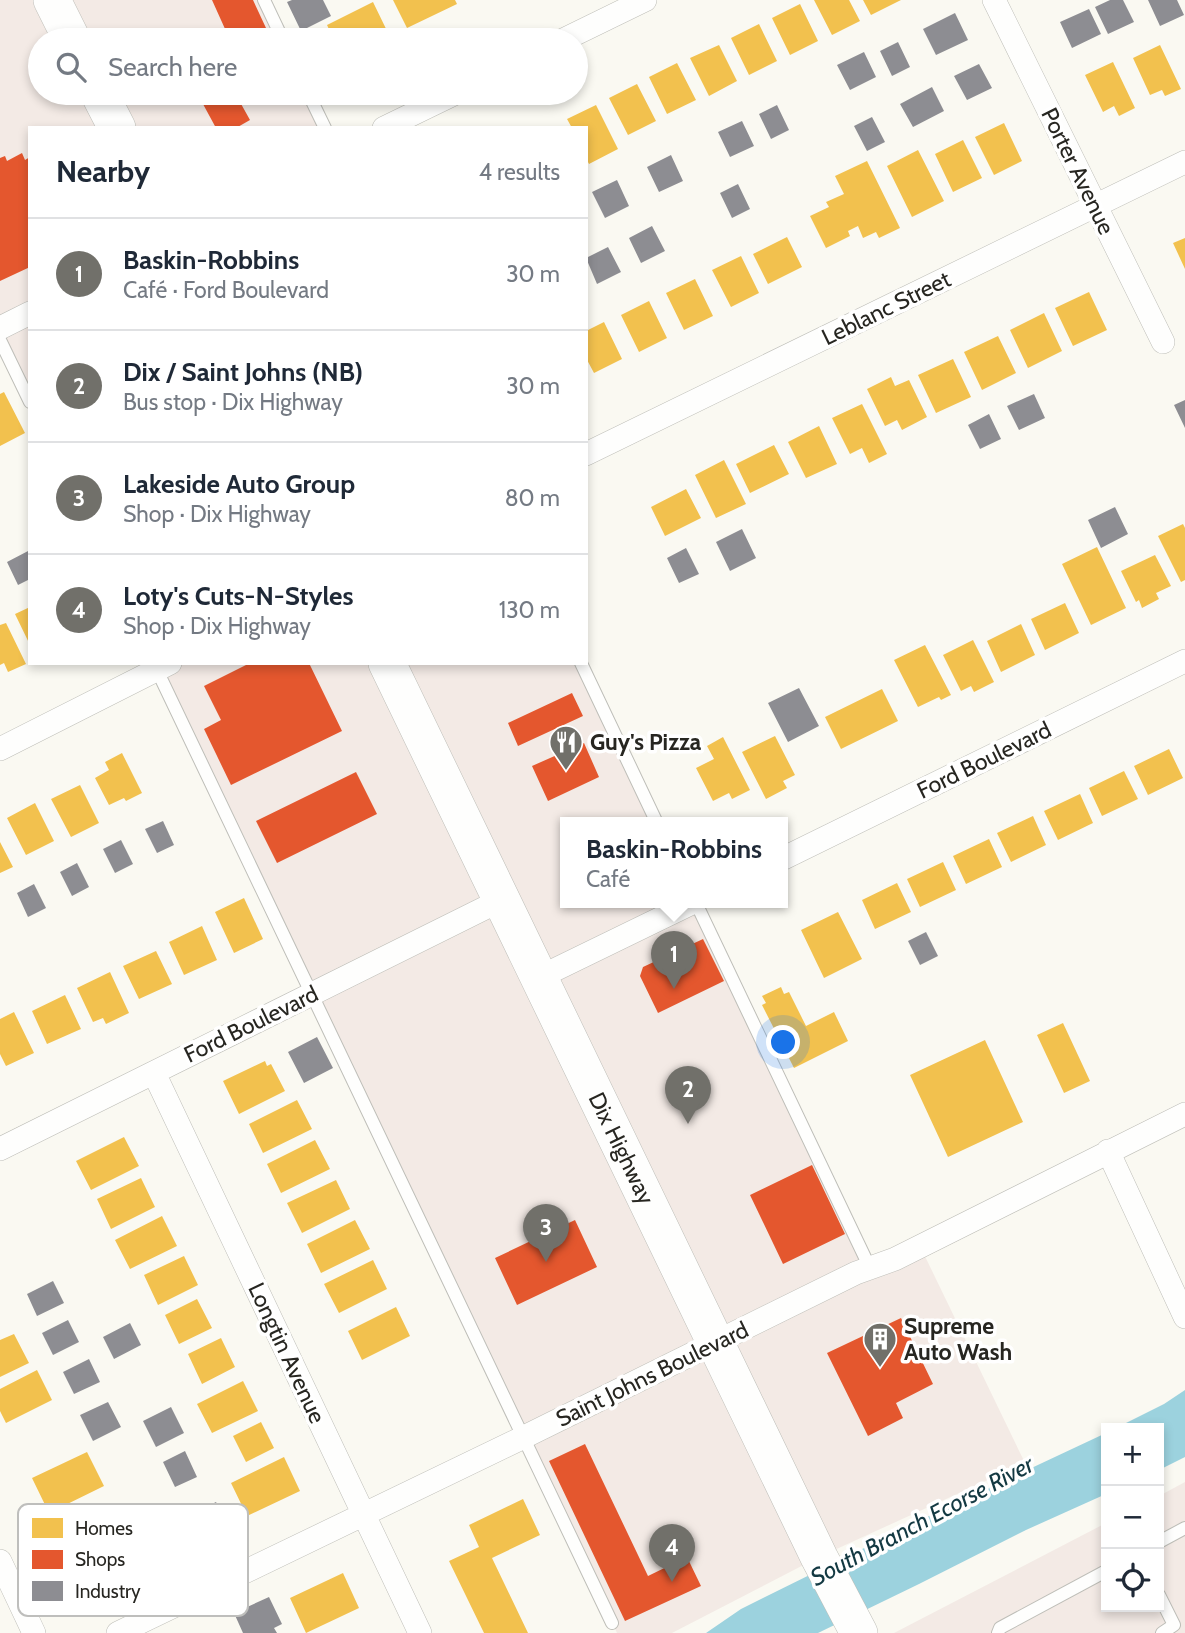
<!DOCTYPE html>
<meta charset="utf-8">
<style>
:root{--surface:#fff;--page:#f2f2f3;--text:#1f2937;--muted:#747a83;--line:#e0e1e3;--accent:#71706a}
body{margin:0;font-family:Cabin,sans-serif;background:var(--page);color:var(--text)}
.controls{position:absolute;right:21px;bottom:21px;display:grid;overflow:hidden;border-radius:0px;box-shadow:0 4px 10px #0003}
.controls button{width:63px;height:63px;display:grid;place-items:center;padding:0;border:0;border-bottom:2px solid var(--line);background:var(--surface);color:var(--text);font:35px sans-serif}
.you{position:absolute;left:784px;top:1043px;width:24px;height:24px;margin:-18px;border:5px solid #fff;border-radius:50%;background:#1a73e8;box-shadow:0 0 0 10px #1a73e833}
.badge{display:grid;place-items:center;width:46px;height:46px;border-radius:50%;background:var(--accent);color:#fff;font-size:23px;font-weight:700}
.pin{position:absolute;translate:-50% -58px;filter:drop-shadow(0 2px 4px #0008)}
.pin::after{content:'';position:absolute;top:37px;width:24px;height:21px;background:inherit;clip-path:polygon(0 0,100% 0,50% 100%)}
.popup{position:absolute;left:560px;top:817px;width:228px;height:91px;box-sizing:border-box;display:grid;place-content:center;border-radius:0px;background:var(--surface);filter:drop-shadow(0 2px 5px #0005);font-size:23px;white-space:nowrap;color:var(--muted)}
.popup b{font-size:26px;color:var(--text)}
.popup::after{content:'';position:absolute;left:50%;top:100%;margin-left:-14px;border:14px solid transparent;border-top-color:var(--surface)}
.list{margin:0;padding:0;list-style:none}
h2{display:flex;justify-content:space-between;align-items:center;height:91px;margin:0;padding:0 28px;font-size:30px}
h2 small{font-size:23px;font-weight:400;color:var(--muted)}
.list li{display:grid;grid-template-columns:46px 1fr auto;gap:21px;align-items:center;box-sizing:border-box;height:112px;padding:0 28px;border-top:2px solid var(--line)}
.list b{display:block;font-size:26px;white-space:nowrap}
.list p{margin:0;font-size:23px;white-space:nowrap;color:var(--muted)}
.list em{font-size:23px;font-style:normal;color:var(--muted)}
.icon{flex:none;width:38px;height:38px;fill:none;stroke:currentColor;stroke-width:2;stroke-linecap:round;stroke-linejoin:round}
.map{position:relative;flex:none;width:1185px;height:1633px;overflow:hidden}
.search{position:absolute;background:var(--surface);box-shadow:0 4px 10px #0003;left:28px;top:28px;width:560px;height:77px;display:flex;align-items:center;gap:18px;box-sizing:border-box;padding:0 24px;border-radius:38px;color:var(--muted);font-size:26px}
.panel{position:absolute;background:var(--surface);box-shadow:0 4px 10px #0003;left:28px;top:126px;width:560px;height:539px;border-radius:0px}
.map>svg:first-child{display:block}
.commercial{fill:#f3eae5}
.water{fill:#9cd2de}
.homes{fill:#f2c14e}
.shops{fill:#e4572e}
.industry{fill:#8d8d92}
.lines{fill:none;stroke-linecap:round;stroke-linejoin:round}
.service-casing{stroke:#bebeb8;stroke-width:14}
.minor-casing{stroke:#bebeb8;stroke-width:24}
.primary-casing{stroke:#bebeb8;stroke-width:38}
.service{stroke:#fefefd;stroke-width:12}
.minor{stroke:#fefefd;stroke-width:23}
.primary{stroke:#fefefd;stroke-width:37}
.labels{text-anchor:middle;stroke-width:7;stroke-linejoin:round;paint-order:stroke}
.street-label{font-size:23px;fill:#272621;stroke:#fff}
.poi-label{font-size:23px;font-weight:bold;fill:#272621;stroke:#fff;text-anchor:start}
.water-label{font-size:24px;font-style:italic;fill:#133942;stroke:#fff}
.key{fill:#fff;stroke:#bebebc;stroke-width:2}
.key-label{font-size:19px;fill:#272621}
</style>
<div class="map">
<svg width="1185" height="1633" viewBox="0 0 1185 1633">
<rect width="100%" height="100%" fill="#faf9f2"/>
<path class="commercial" d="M0,0H264L283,40H40V93H308L325,128H30V402L0,340Z
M154,663H581L657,823H566V903H696L870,1268L920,1246L1025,1463L819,1557L672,1633H617Z
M1185,1482V1633H894L1106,1523V1607H1159V1496Z"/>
<path class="water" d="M1185,1390V1457L1159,1470V1428H1116L1164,1404Z
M1106,1433V1494L1026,1530L919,1584L818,1633H706L741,1609L933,1514Z"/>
<path class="homes" d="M393,0H455L457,4L407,28Z
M814,0H849L860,21L832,35Z
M863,0H901L871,15Z
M373,2L390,37L382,40H334L327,25Z
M800,4L818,41L790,55L772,18Z
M759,24L777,61L749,75L731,38Z
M719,45L737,81L709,96L690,58Z
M1160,45L1181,89L1165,96L1162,90L1150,95L1133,58Z
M1113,62L1135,108L1119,116L1114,106L1103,112L1085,75Z
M677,63L696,100L667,114L649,77Z
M637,84L656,121L628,135L609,98Z
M596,105L618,149L589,164L586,158V128H572L567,119Z
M1004,123L1022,161L994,175L975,137Z
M963,140L982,178L953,192L935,154Z
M918,150L944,201L912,217L887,166Z
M867,161L900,228L879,238L876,232L863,238L858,226L848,231L850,236L826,248L810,216L829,207L826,202L844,194L835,176Z
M787,237L802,267L768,284L753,254Z
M1185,238V269L1173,243Z
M741,256L759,293L731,307L712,270Z
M695,279L713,316L684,330L666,293Z
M1089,292L1107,330L1073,346L1055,308Z
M649,301L667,338L639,352L621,315Z
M1044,313L1062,351L1028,368L1010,330Z
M604,322L622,359L594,373L586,358V331Z
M998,336L1016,373L982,390L964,352Z
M953,359L971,397L936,413L918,375Z
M891,377L895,386L909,380L927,417L902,430L897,420L885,426L867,389Z
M4,392L25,433L0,446V394Z
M862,404L887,454L869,463L862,448L850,454L832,418Z
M819,426L837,464L806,478L788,442Z
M774,445L789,474L750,493L736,464Z
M724,460L746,504L716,518L695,475Z
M686,489L701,518L665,536L651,507Z
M1183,524L1185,528V580L1181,582L1158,536Z
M1097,547L1126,608L1091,625L1062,564Z
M1155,555L1171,586L1156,593L1159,599L1142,608L1139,600L1136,602L1121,571Z
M1065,603L1079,633L1045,650L1031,619Z
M30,607V645L15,614Z
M6,623L26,664L8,672L4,663L0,665V625Z
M1021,624L1035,655L1001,672L987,641Z
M973,640L994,682L974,692L971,686L961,691L943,655Z
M925,645L951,695L941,700L939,697L918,707L894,660Z
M882,689L898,721L841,749L825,717Z
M775,736L795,775L783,781L787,788L766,799L742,752Z
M723,737L750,790L732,799L729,793L713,801L696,768L714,759L707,746Z
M1169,749L1183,778L1148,795L1134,766Z
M122,753L142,793L126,801L124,798L109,805L95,778L109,770L105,762Z
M1124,771L1138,799L1102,816L1089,788Z
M80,785L99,823L71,837L51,799Z
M1080,794L1093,823L1058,840L1044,811Z
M35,803L54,841L26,855L7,818Z
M1033,816L1046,845L1011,862L997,833Z
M989,839L1002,867L966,884L953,856Z
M0,842L13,867L0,873Z
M943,862L956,890L920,907L907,879Z
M897,883L911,912L875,929L862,900Z
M244,898L263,939L234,953L215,912Z
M838,912L862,959L824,978L801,930Z
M202,926L217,960L184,975L169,942Z
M156,951L172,984L139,999L123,966Z
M110,972L129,1013L106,1024L103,1018L93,1022L77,988Z
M781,987L784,994L789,992L806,1026L834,1012L848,1041L794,1068L762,1005L766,1003L762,996Z
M65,995L81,1029L47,1044L32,1011Z
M14,1012L34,1053L6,1066L0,1054V1019Z
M1063,1023L1090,1081L1064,1093L1037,1035Z
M985,1040L1023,1122L948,1157L910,1075Z
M265,1061L267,1066L271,1064L285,1091L239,1114L223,1081Z
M297,1100L312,1129L263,1153L249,1124Z
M124,1137L139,1166L91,1190L76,1161Z
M315,1140L330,1169L281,1193L267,1164Z
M141,1178L155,1207L111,1229L97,1199Z
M336,1180L350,1209L302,1233L287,1203Z
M162,1216L177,1246L130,1269L115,1240Z
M355,1220L370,1249L321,1273L307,1244Z
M184,1256L198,1285L158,1305L144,1275Z
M373,1260L387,1289L339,1313L324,1284Z
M197,1299L212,1328L179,1344L165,1315Z
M396,1307L410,1336L362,1360L348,1331Z
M14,1334L29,1363L0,1377V1340Z
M221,1338L235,1367L202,1384L188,1354Z
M37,1370L52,1400L6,1423L0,1411V1389Z
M243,1381L258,1411L212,1433L197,1404Z
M261,1422L274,1448L246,1462L233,1436Z
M87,1452L104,1486L49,1513L32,1478Z
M284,1457L300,1491L247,1516L231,1483Z
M523,1499L540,1535L492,1558L528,1633H484L449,1561L479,1547L469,1525Z
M343,1573L359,1608L306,1633L290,1598Z"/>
<path class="shops" d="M212,0H253L266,28L237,40H230Z
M197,93H235L250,120L236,128H216Z
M22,153L25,160L30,157V267L0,281V158L5,156L7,161Z
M250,663H309L342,731L231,785L204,729L221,720L204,686Z
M572,693L583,716L518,746L508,723Z
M584,743L599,777L548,801L532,766Z
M356,772L377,814L277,863L256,821Z
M703,939L724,981L658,1013L640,976L643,967Z
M812,1165L845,1234L783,1264L750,1195Z
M575,1220L597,1267L517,1305L495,1258Z
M901,1318L933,1384L896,1403L903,1418L868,1436L827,1353Z
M585,1444L648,1576L687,1557L701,1586L625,1621L549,1461Z"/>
<path class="industry" d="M292,0H323L331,16L301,31L287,2Z
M1110,0H1123L1134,22L1108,34L1095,7Z
M1148,0H1177L1184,15L1160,26Z
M1089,9L1101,34L1072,48L1060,22Z
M955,13L968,40L936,55L923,29Z
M898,42L910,67L892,76L880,51Z
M864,52L876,77L850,90L837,65Z
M979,64L992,88L967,100L954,76Z
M932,87L944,111L913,127L900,104Z
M777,105L789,130L771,139L759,114Z
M872,117L885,142L867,151L854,126Z
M742,121L754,146L730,157L718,132Z
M671,155L683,181L659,192L647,167Z
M617,180L629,206L605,218L592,192Z
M738,184L750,209L732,218L720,193Z
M652,226L665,251L641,263L629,238Z
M608,247L621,272L597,284L586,258Z
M1034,394L1045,418L1019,430L1007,406Z
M1185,400V428L1174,405Z
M989,414L1001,439L980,449L968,425Z
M1115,507L1128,534L1101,548L1088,520Z
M742,529L756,558L730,571L716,542Z
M686,548L699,574L679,583L667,558Z
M30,550V579L18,585L7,562Z
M799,688L819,726L788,742L768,703Z
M163,821L174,845L157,853L145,829Z
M121,840L133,864L115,873L103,849Z
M77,863L89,887L72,896L60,872Z
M34,884L46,908L28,917L17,893Z
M926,932L938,956L920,965L908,941Z
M317,1037L333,1068L304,1083L288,1052Z
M53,1281L64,1303L37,1316L27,1294Z
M68,1320L79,1342L53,1355L42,1333Z
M130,1323L141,1345L114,1359L103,1337Z
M89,1359L100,1382L74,1394L63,1372Z
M108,1402L121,1427L93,1441L80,1415Z
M171,1407L184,1433L156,1447L143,1421Z
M185,1451L197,1477L175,1487L163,1462Z
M216,1502L229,1528L200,1542L188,1516Z
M269,1597L282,1624L274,1628L277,1633H243L234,1613Z"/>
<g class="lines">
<defs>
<path id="service" d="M264,0L283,40
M308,93L325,128
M0,340L30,402
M581,663L657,823
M155,666L612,1623
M696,903L870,1268
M1159,1542L1185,1528
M1159,1595L1174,1625L1162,1633
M998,1633L1000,1628L1106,1571"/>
<path id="minor" d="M994,0L1163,342
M563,40L645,0
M384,128L456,93
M0,328L30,313
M586,454L1185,162
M0,749L170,663
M782,859L1185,661
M540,977L692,903
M154,1073L420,1633
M0,1149L503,899
M1108,1151L1185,1317
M0,1561L34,1633
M118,1633L522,1438L856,1273L895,1259L1185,1114"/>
<g id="primary">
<path d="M52,0L72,40"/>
<path d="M99,93L117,128"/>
<path id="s1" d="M387,663L819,1557L859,1633"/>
</g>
</defs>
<use href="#service" class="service-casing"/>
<use href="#minor" class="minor-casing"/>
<use href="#primary" class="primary-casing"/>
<use href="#service" class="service"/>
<use href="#minor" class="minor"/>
<use href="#primary" class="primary"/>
</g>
<defs>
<symbol id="restaurant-pin" viewBox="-11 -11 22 30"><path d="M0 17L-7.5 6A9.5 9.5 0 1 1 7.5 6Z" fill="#71706a" stroke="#fff"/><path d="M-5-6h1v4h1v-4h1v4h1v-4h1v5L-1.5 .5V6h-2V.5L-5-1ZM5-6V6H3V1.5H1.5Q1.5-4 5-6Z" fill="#fff"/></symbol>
<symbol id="building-pin" viewBox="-11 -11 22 30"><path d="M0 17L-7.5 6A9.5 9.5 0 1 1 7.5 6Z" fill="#71706a" stroke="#fff"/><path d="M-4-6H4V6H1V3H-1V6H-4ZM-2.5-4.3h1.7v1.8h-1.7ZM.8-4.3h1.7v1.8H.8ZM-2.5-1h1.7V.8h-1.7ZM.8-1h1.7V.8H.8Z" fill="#fff"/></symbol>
</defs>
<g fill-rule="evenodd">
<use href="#restaurant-pin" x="547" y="723" width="38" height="52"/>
<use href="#building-pin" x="861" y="1320" width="38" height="52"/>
</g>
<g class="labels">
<g class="street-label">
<text transform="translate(1078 171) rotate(64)" y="8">Porter Avenue</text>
<text transform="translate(886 308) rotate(-26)" y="8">Leblanc Street</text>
<text transform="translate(984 760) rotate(-26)" y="8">Ford Boulevard</text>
<text transform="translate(251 1024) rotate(-26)" y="8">Ford Boulevard</text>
<text dy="8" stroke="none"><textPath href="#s1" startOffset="539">Dix Highway</textPath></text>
<text transform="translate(287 1353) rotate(65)" y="8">Longtin Avenue</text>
<text transform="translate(652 1374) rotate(-26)" y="8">Saint Johns Boulevard</text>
</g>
<g class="poi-label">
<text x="590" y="750">Guy's Pizza</text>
<text x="904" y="1334">Supreme<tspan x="904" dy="26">Auto Wash</tspan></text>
</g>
<g class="water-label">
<text transform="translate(922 1521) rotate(-28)" y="8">South Branch Ecorse River</text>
</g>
</g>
<rect x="18" y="1504" width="230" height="112" rx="10" class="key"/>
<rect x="32" y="1518" width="31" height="20" fill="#f2c14e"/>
<rect x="32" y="1550" width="31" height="19" fill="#e4572e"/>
<rect x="32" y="1581" width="31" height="20" fill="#8d8d92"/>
<g class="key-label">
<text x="75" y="1535">Homes</text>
<text x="75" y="1566">Shops</text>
<text x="75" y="1598">Industry</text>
</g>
</svg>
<div class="controls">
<button>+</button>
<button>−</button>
<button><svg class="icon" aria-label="locate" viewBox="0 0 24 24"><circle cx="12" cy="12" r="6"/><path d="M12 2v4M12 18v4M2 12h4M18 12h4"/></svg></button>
</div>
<div class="you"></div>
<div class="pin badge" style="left:674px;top:989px">1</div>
<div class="popup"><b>Baskin-Robbins</b>Café</div>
<div class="pin badge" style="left:688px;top:1124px">2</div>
<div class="pin badge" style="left:546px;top:1262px">3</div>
<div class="pin badge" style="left:672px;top:1582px">4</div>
<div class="search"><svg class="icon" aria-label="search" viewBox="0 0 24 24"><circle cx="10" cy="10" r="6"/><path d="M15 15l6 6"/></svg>Search here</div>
<section class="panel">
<h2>Nearby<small>4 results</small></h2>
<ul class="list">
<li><span class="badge">1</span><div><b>Baskin-Robbins</b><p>Café · Ford Boulevard</p></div><em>30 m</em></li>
<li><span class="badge">2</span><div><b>Dix / Saint Johns (NB)</b><p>Bus stop · Dix Highway</p></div><em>30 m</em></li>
<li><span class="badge">3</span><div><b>Lakeside Auto Group</b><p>Shop · Dix Highway</p></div><em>80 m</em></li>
<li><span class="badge">4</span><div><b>Loty's Cuts-N-Styles</b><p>Shop · Dix Highway</p></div><em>130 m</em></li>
</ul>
</section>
</div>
